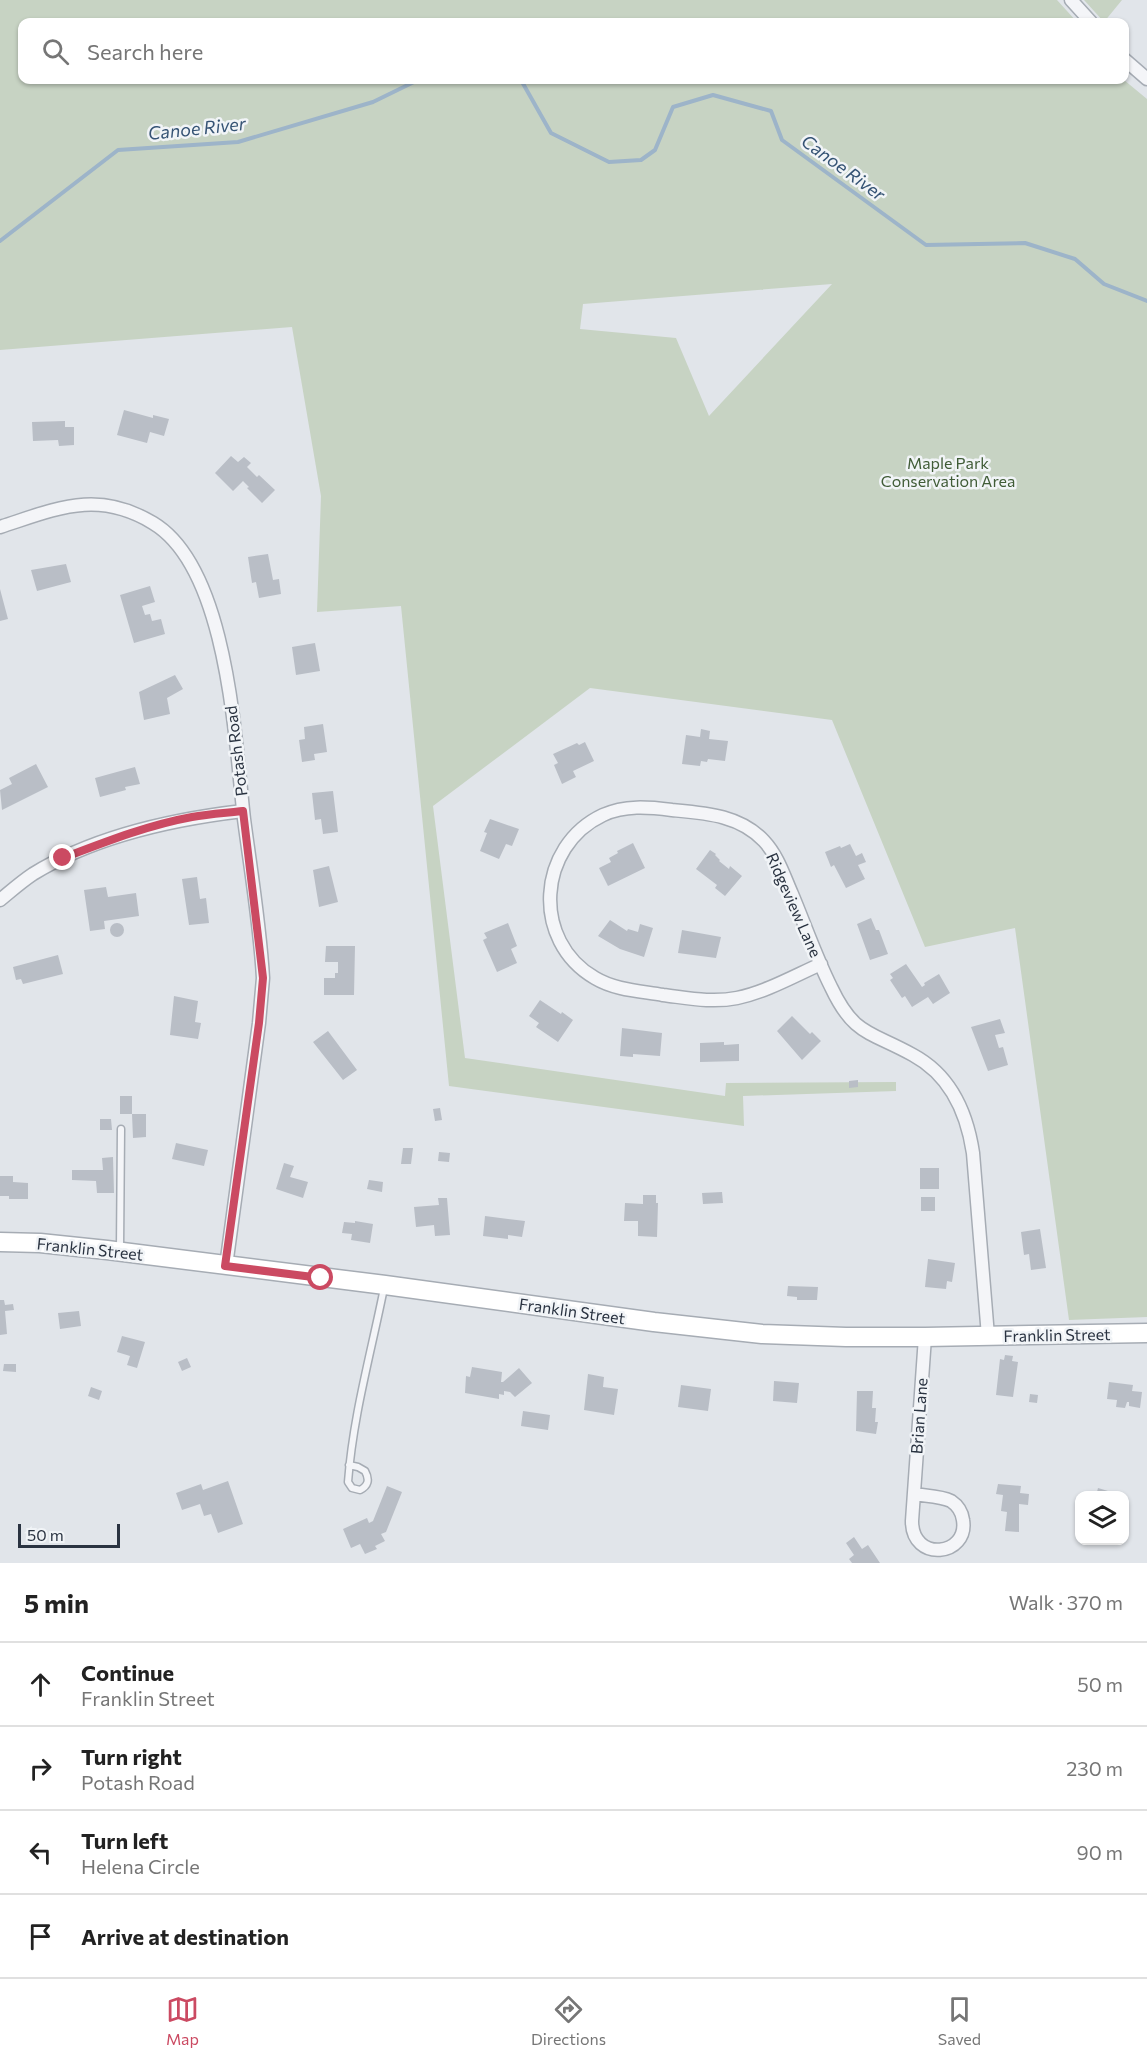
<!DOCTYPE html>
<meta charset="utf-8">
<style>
:root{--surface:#fff;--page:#f2f2f2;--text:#222;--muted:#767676;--line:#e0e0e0;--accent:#cb4a62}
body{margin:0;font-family:Commissioner,sans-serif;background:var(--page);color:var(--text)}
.controls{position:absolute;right:18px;bottom:18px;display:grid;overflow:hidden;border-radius:12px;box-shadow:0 2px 4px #0004}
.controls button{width:54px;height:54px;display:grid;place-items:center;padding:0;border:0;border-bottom:2px solid var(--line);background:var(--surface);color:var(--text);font:30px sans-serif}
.scale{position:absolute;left:18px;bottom:15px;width:102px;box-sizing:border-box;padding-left:6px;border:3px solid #2a3341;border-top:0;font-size:16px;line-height:21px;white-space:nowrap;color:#2a3341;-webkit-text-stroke:4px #f1f4f7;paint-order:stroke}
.stop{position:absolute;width:18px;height:18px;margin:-14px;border:4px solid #cb4a62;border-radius:50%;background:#fff}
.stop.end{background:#cb4a62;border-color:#fff;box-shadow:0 2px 6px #0008}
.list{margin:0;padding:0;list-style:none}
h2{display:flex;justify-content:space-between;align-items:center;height:78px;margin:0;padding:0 24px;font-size:26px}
h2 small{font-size:20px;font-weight:400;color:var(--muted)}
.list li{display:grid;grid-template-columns:39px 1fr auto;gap:18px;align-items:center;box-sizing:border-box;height:84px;padding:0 24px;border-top:2px solid var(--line)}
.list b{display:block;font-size:22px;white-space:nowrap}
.list p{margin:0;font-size:20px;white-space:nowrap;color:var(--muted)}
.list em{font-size:20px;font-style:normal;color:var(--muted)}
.icon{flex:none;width:33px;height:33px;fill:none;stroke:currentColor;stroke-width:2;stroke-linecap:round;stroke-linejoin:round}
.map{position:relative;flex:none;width:1147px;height:1563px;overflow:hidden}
.search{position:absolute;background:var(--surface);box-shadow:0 2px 4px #0004;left:18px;right:18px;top:18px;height:66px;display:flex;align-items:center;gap:15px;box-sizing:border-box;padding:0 21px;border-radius:12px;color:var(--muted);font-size:22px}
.sheet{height:414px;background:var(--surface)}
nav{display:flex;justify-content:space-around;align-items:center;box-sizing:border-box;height:84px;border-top:2px solid var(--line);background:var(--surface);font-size:16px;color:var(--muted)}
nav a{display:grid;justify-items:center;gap:3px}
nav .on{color:var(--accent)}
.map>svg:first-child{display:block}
.green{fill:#c7d3c3;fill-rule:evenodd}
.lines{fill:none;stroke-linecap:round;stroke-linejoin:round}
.stream{stroke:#9db4c9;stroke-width:4}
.building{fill:#b9bec6}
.lane-casing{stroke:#a6acb4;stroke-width:9}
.street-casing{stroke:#a6acb4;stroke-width:15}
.secondary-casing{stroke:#a6acb4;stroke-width:21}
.lane{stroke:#f4f5f8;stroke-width:6}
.street{stroke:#f4f5f8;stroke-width:12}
.secondary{stroke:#fff;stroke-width:18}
.route{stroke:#cb4a62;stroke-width:8}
.labels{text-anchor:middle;stroke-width:5;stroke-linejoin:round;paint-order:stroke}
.park-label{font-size:16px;fill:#405c37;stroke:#f1f4f7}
.street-label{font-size:16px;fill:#2a3341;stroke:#f1f4f7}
.water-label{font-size:18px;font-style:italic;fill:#355374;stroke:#f1f4f7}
</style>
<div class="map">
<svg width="1147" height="1563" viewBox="0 0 1147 1563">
<rect width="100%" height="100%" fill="#e1e5ea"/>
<path class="green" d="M0,0H1057L1077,22H22V80H1124L1147,99V1317L1069,1320L1015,928L925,947L832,720L590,688L433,806L465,1058L725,1096L726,1083L896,1082V1091L743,1096L744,1126L449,1086L401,606L317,612L321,496L292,327L0,350ZM832,284L709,416L676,338L580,329L583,304Z
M1084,0H1122L1104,22Z"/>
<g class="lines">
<path class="stream" d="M521,80L551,133L609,162L641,160L655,150L673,107L713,95L771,111L782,140L926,245L1025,243L1075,259L1104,284L1147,301
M0,241L118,150L238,142L373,102L418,80"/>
</g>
<path class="building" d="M124,410L153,418V415L169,419L164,436L150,432L147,443L117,435Z
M65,421V427H74V445L59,446L58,440L33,441L32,422Z
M231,456L238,462L244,457L251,463L247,467L257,477L259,475L275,490L262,503L247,488L249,487L243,481L233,491L215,473Z
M268,554L273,580L279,579L281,594L259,598L256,582L252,583L248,557Z
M66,564L71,582L37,591L31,570Z
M150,586L155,602L142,606L145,615L150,614L152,621L161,619L165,634L134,643L120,595Z
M0,589L8,619L0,621Z
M315,643L320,671L296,675L292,647Z
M175,675L183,689L167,698L170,714L144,720L139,692Z
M323,724L327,752L314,754L315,760L302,762L299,740L305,739L304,727Z
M701,729L710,731L709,739L728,741L725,761L708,759L707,762L701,761L700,766L682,764L686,735L700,737Z
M585,742L594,761L573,771L576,777L562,784L554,765L558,763L553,754L577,743L579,745Z
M36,764L48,787L2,810L0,790L12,784L9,778Z
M135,767L140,784L125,787L126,790L100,797L95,778Z
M333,791L338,832L323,834L321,819L315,820L312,793Z
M490,819L519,829L512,846L506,844L499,859L480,851L487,833L484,832Z
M633,843L645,868L608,886L599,868L611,862L609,858L618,853L617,851Z
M850,844L856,856L862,853L866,862L858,865L865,879L846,888L834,865L831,867L825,852L840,846L841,848Z
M710,850L716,854L715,855L720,860L719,861L729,869L730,866L742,876L725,896L715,888L717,885L696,869Z
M329,866L338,902L319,907L313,870Z
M197,877L200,899L206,898L209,923L189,925L182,879Z
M106,887L108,897L136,893L139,916L104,921L105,929L90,931L84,890Z
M871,918L876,930H879L888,954L870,960L857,924Z
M610,920L627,931L628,929L638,932L640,924L653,928L644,957L620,949L598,936Z
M508,923L517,946L511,949L517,963L497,972L483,940L487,938L484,933Z
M110 930a7 7 0 1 1 14 0a7 7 0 1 1-14 0Z
M682,930L721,937L716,958L678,953Z
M326,946H355L354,995H324V978H335V973H338V962H325Z
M58,955L63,974L23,984L21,979L16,980L13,967Z
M906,964L922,987L925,985L924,983L939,974L950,993L933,1004L928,997L912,1007L905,996L902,998L890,980L893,978L890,974Z
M174,996L198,1001L195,1022L201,1023L198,1039L170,1035Z
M540,1000L561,1014L562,1012L573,1020L558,1042L536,1027L539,1023L529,1016Z
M792,1016L810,1034L812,1032L821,1041L802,1060L777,1031Z
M1000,1019L1005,1033L995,1035L999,1048L1003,1047L1008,1065L988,1071L971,1027Z
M622,1028L662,1033L660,1056L633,1054V1057L620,1056Z
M328,1031L357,1070L343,1080L313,1042Z
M724,1042V1045L739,1044V1061L700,1062V1043Z
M858,1080V1087L849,1088V1081Z
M120,1096H132V1114H120Z
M440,1108L442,1120L435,1121L433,1109Z
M132,1114H146V1137L133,1138Z
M100,1119H111L112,1130H100Z
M176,1143L208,1150L204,1166L172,1159Z
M403,1148H413L411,1164H401Z
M439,1152L450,1153L449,1162L438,1161Z
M113,1157L114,1193H97L96,1181L72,1180V1170H103L102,1158Z
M284,1163L294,1166L290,1177L308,1182L303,1198L276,1189Z
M920,1168H939V1189H920Z
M0,1176H13V1182L28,1183V1199H9V1196H0Z
M369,1180L383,1182L382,1192L367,1189Z
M722,1192L723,1203L703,1204L702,1193Z
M643,1195H656V1203H658L657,1237L638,1236V1221H624L625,1203L643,1204Z
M921,1197H935V1211H921Z
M438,1198H447L450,1235L435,1236L434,1225L416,1227L414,1207L439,1205Z
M485,1216L525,1221L522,1237L508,1235V1239L483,1236Z
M355,1221L373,1224L370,1243L351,1240L352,1234L342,1233L344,1222L355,1223Z
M1040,1229L1046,1268L1031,1270L1029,1254L1024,1255L1021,1232Z
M928,1259L955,1263L952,1282L947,1281L946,1289L925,1287Z
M788,1286L818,1287L817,1300H797V1297L787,1296Z
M0,1300H4L5,1305L13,1304L14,1310L5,1311L7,1334L0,1335Z
M79,1311L81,1326L60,1329L58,1313Z
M122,1336L145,1342L137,1368L127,1365L130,1356L117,1352Z
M1005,1355L1013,1356L1012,1361L1018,1362L1013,1397L996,1395L1000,1359L1004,1360Z
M187,1358L191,1367L182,1371L178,1362Z
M4,1364H16V1372L3,1371Z
M472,1367L502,1372L501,1382H503L519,1368L532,1383L515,1397L510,1392L504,1391V1395L499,1394V1399L465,1393L466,1376L470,1377Z
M588,1374L604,1377L603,1387L618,1389L614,1415L584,1410Z
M774,1381L799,1383L797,1403L773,1401Z
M1109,1382L1133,1385L1132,1391L1142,1392L1140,1408L1129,1406V1402H1127L1125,1408L1116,1407L1117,1400L1107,1399Z
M681,1385L711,1389L708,1411L678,1407Z
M91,1387L102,1391L99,1400L88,1396Z
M857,1391H873L872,1408H876L875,1422H878L876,1434L856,1431Z
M1030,1394L1038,1395L1037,1403L1029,1402Z
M523,1411L550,1415L548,1430L521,1426Z
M228,1481L243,1524L218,1533L211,1514L204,1516L200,1504L182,1510L176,1493L201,1484L203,1490Z
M998,1484L1021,1486L1020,1493L1029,1494L1028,1505L1019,1504V1532L1005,1531L1007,1512L1001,1511L1003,1495L996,1494Z
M387,1486L402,1492L386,1532L381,1534L385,1541L375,1546L377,1549L365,1554L360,1544L351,1548L343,1529L367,1518L369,1523L373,1521Z
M1098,1488L1108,1491L1106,1496H1096Z
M854,1537L862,1549L868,1545L880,1563H852L849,1559L854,1555L846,1543Z"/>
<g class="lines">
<defs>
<path id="lane" d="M120,1248L121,1129
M349,1465L358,1467L365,1471C370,1480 368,1486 360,1490L352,1488L348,1482C353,1416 371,1353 384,1288"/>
<path id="street" d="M1071,0L1091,22
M1124,59L1147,79
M0,527C56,509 97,489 153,523C228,568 235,740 244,819C251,872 260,925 263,978L259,1023L226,1266
M0,900C11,891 21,882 33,874C93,837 174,819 243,811
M821,964C794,976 766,992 737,998C712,1003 688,998 663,995C640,991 615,990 595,978C531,941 537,846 603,815C625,805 648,807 672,810C705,813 740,815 764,841C778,856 784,876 792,894C805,925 816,957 831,987C854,1036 870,1031 913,1055C950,1075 967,1113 973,1153L988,1336
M914,1494C925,1496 941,1496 951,1501C957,1505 962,1512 963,1520C969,1556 912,1563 912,1521L925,1337"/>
<path id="secondary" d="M0,1242L40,1243L107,1250L385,1285L654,1322L762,1334L846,1337H925L1147,1333"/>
</defs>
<use href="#lane" class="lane-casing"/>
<use href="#street" class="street-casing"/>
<use href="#secondary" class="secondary-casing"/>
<use href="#lane" class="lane"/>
<use href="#street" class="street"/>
<use href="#secondary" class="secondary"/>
</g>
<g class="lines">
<path class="route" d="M63,858C105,842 148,825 192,817C209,814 226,813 243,811L263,978L259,1023L225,1266L321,1278"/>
</g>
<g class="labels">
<g class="park-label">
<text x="948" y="469">Maple Park<tspan x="948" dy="18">Conservation Area</tspan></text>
</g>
<g class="street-label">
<text transform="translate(236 751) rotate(-97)" y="6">Potash Road</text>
<text transform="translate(794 905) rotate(66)" y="6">Ridgeview Lane</text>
<text transform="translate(90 1249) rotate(6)" y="6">Franklin Street</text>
<text transform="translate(572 1311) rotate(8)" y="6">Franklin Street</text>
<text transform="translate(1057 1335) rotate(-1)" y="6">Franklin Street</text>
<text transform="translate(919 1416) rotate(-86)" y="6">Brian Lane</text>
</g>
<g class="water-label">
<text transform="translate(197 129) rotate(-6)" y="6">Canoe River</text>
<text transform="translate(843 168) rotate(36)" y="6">Canoe River</text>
</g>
</g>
</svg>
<div class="controls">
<button><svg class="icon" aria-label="layers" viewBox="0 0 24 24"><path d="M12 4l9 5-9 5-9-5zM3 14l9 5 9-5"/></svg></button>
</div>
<div class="scale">50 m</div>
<div class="stop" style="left:321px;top:1278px"></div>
<div class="stop end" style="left:63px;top:858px"></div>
<div class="search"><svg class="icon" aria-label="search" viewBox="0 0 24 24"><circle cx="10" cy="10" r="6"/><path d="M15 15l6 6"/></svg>Search here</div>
</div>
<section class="sheet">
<h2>5 min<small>Walk · 370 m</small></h2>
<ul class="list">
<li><svg class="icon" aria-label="ahead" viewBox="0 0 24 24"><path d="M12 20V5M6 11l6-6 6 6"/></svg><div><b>Continue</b><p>Franklin Street</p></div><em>50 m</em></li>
<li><svg class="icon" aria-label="right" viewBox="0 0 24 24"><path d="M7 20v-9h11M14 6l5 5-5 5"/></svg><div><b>Turn right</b><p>Potash Road</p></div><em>230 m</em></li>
<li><svg class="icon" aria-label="left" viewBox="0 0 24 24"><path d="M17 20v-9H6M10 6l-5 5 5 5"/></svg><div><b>Turn left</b><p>Helena Circle</p></div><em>90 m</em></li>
<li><svg class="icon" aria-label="arrive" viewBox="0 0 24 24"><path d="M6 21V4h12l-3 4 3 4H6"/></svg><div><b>Arrive at destination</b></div></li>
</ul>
</section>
<nav>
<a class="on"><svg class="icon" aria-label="map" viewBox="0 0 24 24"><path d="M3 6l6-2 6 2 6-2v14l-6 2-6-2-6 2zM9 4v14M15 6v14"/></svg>Map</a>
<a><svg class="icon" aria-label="directions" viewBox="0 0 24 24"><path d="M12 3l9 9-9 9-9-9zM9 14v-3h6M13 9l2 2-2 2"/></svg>Directions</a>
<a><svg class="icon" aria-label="saved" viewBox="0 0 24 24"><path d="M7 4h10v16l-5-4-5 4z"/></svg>Saved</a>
</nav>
